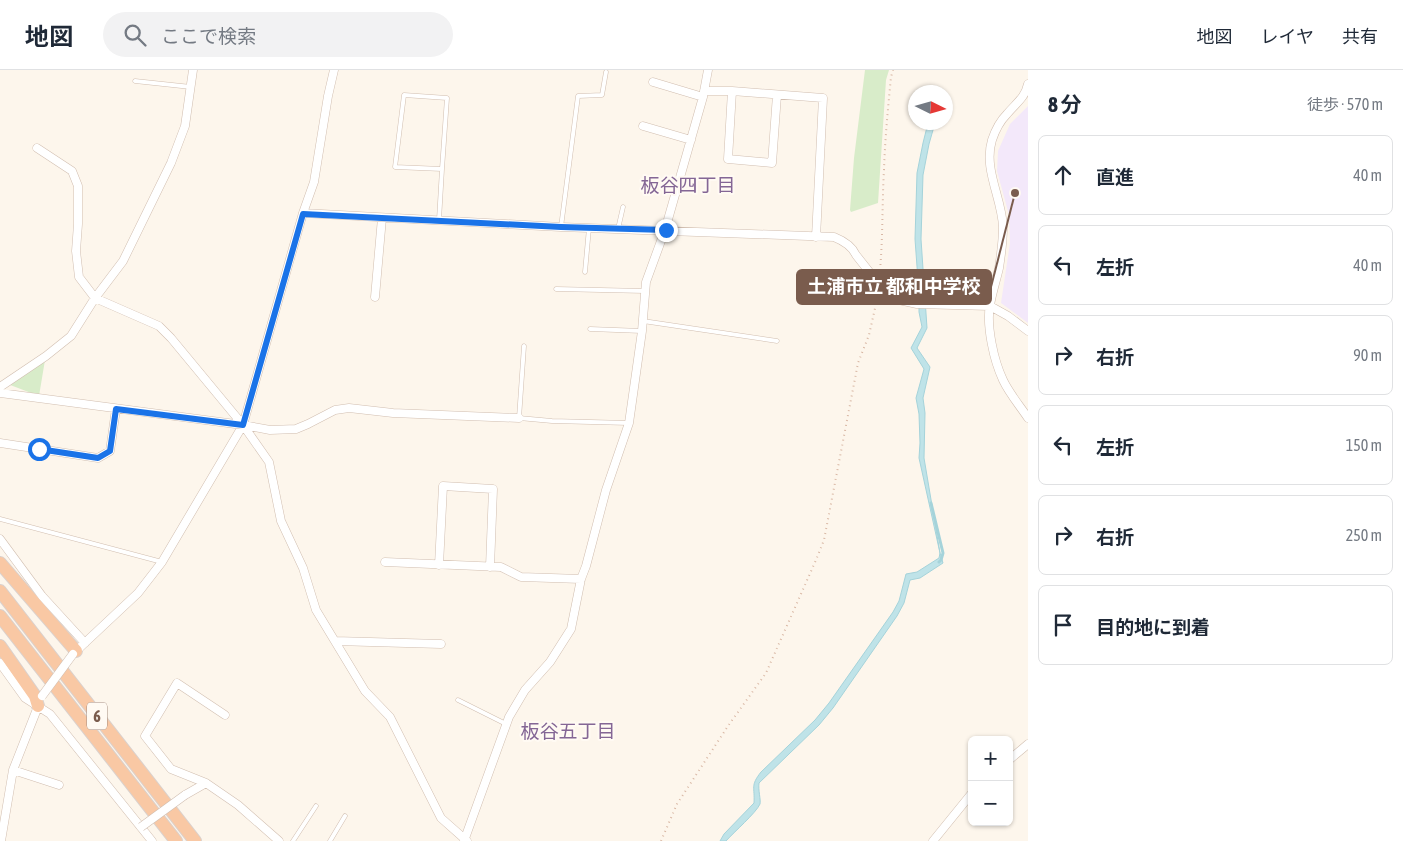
<!DOCTYPE html>
<html lang="ja">
<meta charset="utf-8">
<style>
:root{--surface:#fff;--page:#f2f2f3;--text:#1f2937;--muted:#747a83;--line:#e0e1e3}
body{margin:0;font-family:"Asap Condensed","Noto Sans JP",sans-serif;background:var(--page);color:var(--text)}
.controls{position:absolute;right:15px;bottom:15px;display:grid;overflow:hidden;border-radius:8px;box-shadow:0 1px 4px #0004}
.controls button{width:45px;height:45px;display:grid;place-items:center;padding:0;border:0;border-bottom:1px solid var(--line);background:var(--surface);color:var(--text);font:25px sans-serif}
.compass{position:absolute;left:908px;top:15px;width:45px;height:45px;border-radius:50%;background:var(--surface);box-shadow:0 1px 4px #0004;rotate:95deg}
.stop{position:absolute;width:15px;height:15px;margin:-11px;border:4px solid #1a73e8;border-radius:50%;background:#fff}
.stop.end{background:#1a73e8;border-color:#fff;box-shadow:0 1px 5px #0008}
.list{margin:0;padding:0;list-style:none}
h2{display:flex;justify-content:space-between;align-items:center;height:65px;margin:0;padding:0 20px;font-size:21px}
h2 small{font-size:16px;font-weight:400;color:var(--muted)}
.list li{display:grid;grid-template-columns:32px 1fr auto;gap:15px;align-items:center;box-sizing:border-box;height:80px;margin:0 10px 10px;padding:0 10px;border:1px solid var(--line);border-radius:8px}
.list b{display:block;font-size:19px;white-space:nowrap}
.list em{font-size:16px;font-style:normal;color:var(--muted)}
.icon{flex:none;width:28px;height:28px;fill:none;stroke:currentColor;stroke-width:2;stroke-linecap:round;stroke-linejoin:round}
.map{position:relative;flex:none;width:1028px;height:771px;overflow:hidden}
header{display:flex;align-items:center;gap:30px;box-sizing:border-box;height:70px;padding:0 25px;background:var(--surface);border-bottom:1px solid var(--line)}
header strong{font-size:24px}
nav{display:flex;gap:28px;margin-inline-start:auto;font-size:18px}
.search{width:350px;height:45px;background:var(--page);display:flex;align-items:center;gap:12px;box-sizing:border-box;padding:0 18px;border-radius:28px;color:var(--muted);font-size:19px}
main{display:flex}
aside{flex:1;background:var(--surface)}
.map>svg:first-child{display:block}
.education{fill:#f3e8fa}
.green{fill:#d8ecc9}
.water{fill:#bfe3e8;stroke:#a5d3da}
.lines{fill:none;stroke-linecap:round;stroke-linejoin:round}
.stream{stroke:#a5d3da;stroke-width:3}
.service-casing{stroke:#d1beb0;stroke-width:5}
.minor-casing{stroke:#d1beb0;stroke-width:9}
.trunk-casing{stroke:#dad1cd;stroke-width:14}
.path{stroke:#d9b8a5;stroke-width:2;stroke-dasharray:1 4;stroke-linecap:butt}
.service{stroke:#fff;stroke-width:4}
.minor{stroke:#fff;stroke-width:8}
.trunk{stroke:#f9c8a4;stroke-width:12}
.minor-bridge-casing{stroke:#d1beb0;stroke-width:9;stroke-linecap:butt}
.minor-bridge{stroke:#fff;stroke-width:8}
.route{stroke:#1a73e8;stroke-width:6}
.labels{text-anchor:middle;stroke-width:4;stroke-linejoin:round;paint-order:stroke}
.shield{fill:#fffaf3;stroke:#a28b7f;stroke-width:1}
.shield-label{font-size:16px;font-weight:bold;fill:#7a5c4d}
.neighbourhood-label{font-size:19px;fill:#846695;stroke:#fffaf3}
.leader{fill:none;stroke:#7a5c4d;stroke-width:2}
.callout-dot{fill:#7a5c4d;stroke:#fffaf3;stroke-width:2}
.callout{fill:#7a5c4d;stroke:#7a5c4d;stroke-width:2}
.callout-label{font-size:19px;text-anchor:middle;font-weight:bold;fill:#fff}
</style>
<header>
<strong>地図</strong>
<div class="search"><svg class="icon" aria-label="search" viewBox="0 0 24 24"><circle cx="10" cy="10" r="6"/><path d="M15 15l6 6"/></svg>ここで検索</div>
<nav><a>地図</a><a>レイヤ</a><a>共有</a></nav>
</header>
<main>
<div class="map">
<svg width="1028" height="771" viewBox="0 0 1028 771">
<rect width="100%" height="100%" fill="#fdf6ec"/>
<path class="education" d="M1028,36V253L1001,233L1010,173L1009,145L997,101L998,81L1010,54Z"/>
<path class="green" d="M865,0H889L886,10L878,133L851,142L850,140L854,88Z
M45,290L39,326L5,313Z"/>
<path class="water" d="M928,53H935L929,74L923,105L921,169L927,258L917,278L930,297L923,328L925,343L924,388L940,483L943,493L920,508L910,510L904,533L897,546L833,638L819,655L759,713C758,720 761,730 760,734C756,743 734,762 726,771H720L724,764L754,733C755,717 750,716 761,702L815,650L829,633L893,542L899,531L906,504L917,502L939,488L940,483L919,388L920,373L919,344L916,328L924,299L911,278L922,257L919,242V224L915,169L917,103L923,73Z"/>
<g class="lines">
<path class="stream" d="M931,433L943,483L941,490L939,492"/>
<defs>
<path id="service" d="M135,11L191,17
M439,150L442,99L395,97L404,25L447,28L442,99
M561,157L578,26L602,25L606,2
M618,159L623,137
M585,202L589,158
M556,219L645,221
M643,251L777,271
M590,259L642,261
M524,276L519,348L552,351L629,353
M0,449L162,492
M458,630L506,654
M293,771L316,736
M330,771L345,746"/>
<path id="minor" d="M653,12L703,27
M1028,14C1025,28 1016,33 1007,44C1000,51 995,61 992,70C983,99 1002,128 1003,157C1003,170 1001,185 999,198C996,211 992,223 990,235C986,256 994,291 1003,310C1009,323 1020,336 1028,348
M704,21H732L823,28L816,167
M732,21L728,89L772,93L777,25
M643,56L691,70
M37,78L72,101L78,116V154L76,181L79,207L95,228L159,256L171,268L243,355L269,392L281,451L303,498L316,540L365,621L390,647L441,748L467,771
M303,143L561,157L834,167C844,171 852,176 856,185L890,228L917,234L990,236L1008,246L1028,261
M375,227L382,148
M0,317L46,286L71,266L95,228L123,191L171,93L185,56L193,0
M0,323L243,355L270,360L296,359L308,354L335,340L349,338L393,343L519,348
M0,373L98,388L110,381L116,339
M0,469L42,526L85,573
M385,492L501,497L521,507L581,509
M439,495L443,416L493,419L490,497
M335,571L441,574
M74,583L138,523L162,492L243,355L303,143L314,112L328,26L334,0
M0,593L25,628L50,644L152,771
M1009,690L1028,674
M13,700L59,715
M206,713L171,699L145,666L177,613L225,645
M185,725L206,713L238,735L279,771
M1,771L13,700L39,634
M464,771L509,647L525,620L550,592L571,559L581,509L586,496L606,420L629,353L642,261L646,212L665,160L703,27L708,0
M933,771L972,723"/>
<path id="trunk" d="M0,493L76,581
M0,521L195,771
M0,546L176,771
M0,576L35,626L38,636"/>
</defs>
<use href="#service" class="service-casing"/>
<use href="#minor" class="minor-casing"/>
<use href="#trunk" class="trunk-casing"/>
<path class="path" d="M880,200C883,167 882,134 884,100C885,69 888,38 891,7L893,0
M661,771L677,734L728,656L766,603L816,490L824,470L858,293L869,265L878,225"/>
<use href="#service" class="service"/>
<use href="#minor" class="minor"/>
<use href="#trunk" class="trunk"/>
<defs>
<path id="minor-bridge" d="M42,626L73,584
M141,757L185,725"/>
</defs>
<use href="#minor-bridge" class="minor-bridge-casing"/>
<use href="#minor-bridge" class="minor-bridge"/>
</g>
<g class="lines">
<path class="route" d="M39,379L98,388L110,381L116,339L243,355L303,144L561,157L666,160"/>
</g>
<g class="labels">
<rect class="shield" x="87" y="632.5" width="20" height="27" rx="4"/>
<g class="shield-label">
<text x="97" y="652">6</text>
</g>
<g class="neighbourhood-label">
<text x="688" y="122">板谷四丁目</text>
<text x="568" y="668">板谷五丁目</text>
</g>
</g>
<path class="leader" d="M1015 123L991 217"/>
<circle class="callout-dot" cx="1015" cy="123" r="5"/>
<rect class="callout" x="797" y="200" width="194" height="34" rx="5"/>
<g class="callout-label">
<text x="894" y="223">土浦市立 都和中学校</text>
</g>
</svg>
<div class="controls">
<button>+</button>
<button>−</button>
</div>
<svg class="compass" viewBox="-18 -18 36 36"><path d="M0-13l5 13h-10z" fill="#e53935"/><path d="M0 13l5-13h-10z" fill="#747a83"/></svg>
<div class="stop" style="left:39px;top:379px"></div>
<div class="stop end" style="left:666px;top:160px"></div>
</div>
<aside>
<h2>8 分<small>徒歩 · 570 m</small></h2>
<ul class="list">
<li><svg class="icon" aria-label="ahead" viewBox="0 0 24 24"><path d="M12 20V5M6 11l6-6 6 6"/></svg><div><b>直進</b></div><em>40 m</em></li>
<li><svg class="icon" aria-label="left" viewBox="0 0 24 24"><path d="M17 20v-9H6M10 6l-5 5 5 5"/></svg><div><b>左折</b></div><em>40 m</em></li>
<li><svg class="icon" aria-label="right" viewBox="0 0 24 24"><path d="M7 20v-9h11M14 6l5 5-5 5"/></svg><div><b>右折</b></div><em>90 m</em></li>
<li><svg class="icon" aria-label="left" viewBox="0 0 24 24"><path d="M17 20v-9H6M10 6l-5 5 5 5"/></svg><div><b>左折</b></div><em>150 m</em></li>
<li><svg class="icon" aria-label="right" viewBox="0 0 24 24"><path d="M7 20v-9h11M14 6l5 5-5 5"/></svg><div><b>右折</b></div><em>250 m</em></li>
<li><svg class="icon" aria-label="arrive" viewBox="0 0 24 24"><path d="M6 21V4h12l-3 4 3 4H6"/></svg><div><b>目的地に到着</b></div></li>
</ul>
</aside>
</main>
